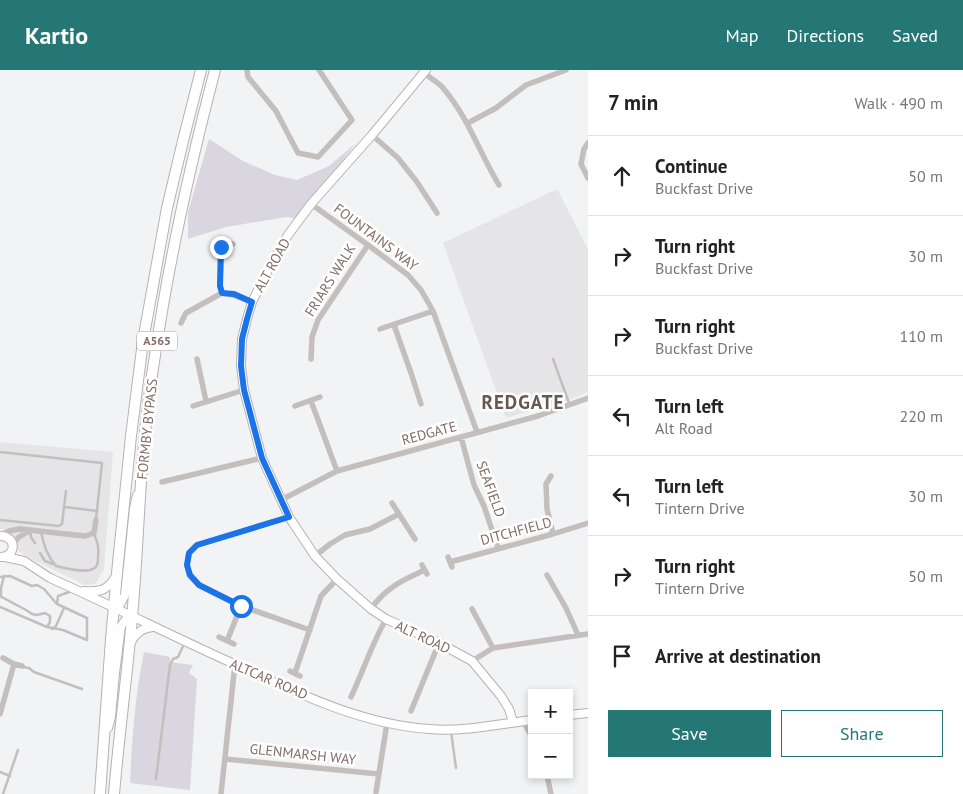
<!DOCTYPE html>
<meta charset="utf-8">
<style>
:root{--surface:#fff;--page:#f2f2f2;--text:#222;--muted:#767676;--line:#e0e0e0;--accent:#257775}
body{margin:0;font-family:"PT Sans",sans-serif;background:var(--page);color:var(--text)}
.controls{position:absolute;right:15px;bottom:15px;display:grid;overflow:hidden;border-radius:0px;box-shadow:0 2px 8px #0003}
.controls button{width:45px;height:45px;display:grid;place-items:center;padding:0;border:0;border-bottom:1px solid var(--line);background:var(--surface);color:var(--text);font:25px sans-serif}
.stop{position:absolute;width:15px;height:15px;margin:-11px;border:4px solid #1a73e8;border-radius:50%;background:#fff}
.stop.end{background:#1a73e8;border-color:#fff;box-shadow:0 1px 5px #0008}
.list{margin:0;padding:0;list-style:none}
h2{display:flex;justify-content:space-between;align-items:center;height:65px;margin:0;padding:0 20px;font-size:21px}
h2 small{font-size:16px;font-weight:400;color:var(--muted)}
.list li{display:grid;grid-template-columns:32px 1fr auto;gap:15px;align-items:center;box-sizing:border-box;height:80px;padding:0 20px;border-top:1px solid var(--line)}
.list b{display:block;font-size:19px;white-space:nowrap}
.list p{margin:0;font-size:16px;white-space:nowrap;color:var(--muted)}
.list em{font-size:16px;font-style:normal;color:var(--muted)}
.actions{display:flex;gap:10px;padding:15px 20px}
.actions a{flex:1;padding:11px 0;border:1px solid var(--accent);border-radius:0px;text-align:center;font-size:18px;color:var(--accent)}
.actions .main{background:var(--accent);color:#fff}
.icon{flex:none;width:28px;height:28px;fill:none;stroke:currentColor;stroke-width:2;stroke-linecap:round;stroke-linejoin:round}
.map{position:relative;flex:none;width:588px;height:724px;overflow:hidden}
header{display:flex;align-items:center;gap:30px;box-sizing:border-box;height:70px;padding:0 25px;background:var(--accent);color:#fff}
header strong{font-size:24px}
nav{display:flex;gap:28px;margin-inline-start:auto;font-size:18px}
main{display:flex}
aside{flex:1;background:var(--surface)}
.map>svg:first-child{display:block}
.built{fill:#e5e4e6}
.green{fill:#d9d6df}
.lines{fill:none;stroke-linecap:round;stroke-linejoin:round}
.secondary-casing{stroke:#b9b1af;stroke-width:10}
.highway-casing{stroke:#b7b1b0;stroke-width:12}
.lane{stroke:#c4bebc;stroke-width:2.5}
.street{stroke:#c4bebc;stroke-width:5.5}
.secondary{stroke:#fff;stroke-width:8}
.highway{stroke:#fff;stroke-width:10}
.route{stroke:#1a73e8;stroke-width:6}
.labels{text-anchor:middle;stroke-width:5;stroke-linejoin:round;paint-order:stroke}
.shield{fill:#fff;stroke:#a89793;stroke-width:1}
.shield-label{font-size:12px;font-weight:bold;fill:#826b65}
.street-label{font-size:14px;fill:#826b65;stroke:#fff}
.district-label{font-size:19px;font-weight:bold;letter-spacing:1px;fill:#675753;stroke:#fff}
</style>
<header>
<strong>Kartio</strong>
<nav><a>Map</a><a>Directions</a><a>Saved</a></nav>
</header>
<main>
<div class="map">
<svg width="588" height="724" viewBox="0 0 588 724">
<rect width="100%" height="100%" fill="#f2f3f5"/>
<path class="built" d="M557,119L588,179V322L557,335L556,333L506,348L443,173Z
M0,372L113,382L104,499L95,514L85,515L27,487L16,479L17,470L4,459H0Z"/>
<path class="green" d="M209,69L243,91L275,105L297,110L329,96L356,73L299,149L287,147L226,157L188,169V142Z
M144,582L170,587V592L193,595L189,603L197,609L190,720L130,713C132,669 135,626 144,582Z"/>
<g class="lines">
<defs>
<path id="secondary" d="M426,0L372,65L311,134L288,165L270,196L252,232L247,249L242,269L241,296L244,320L262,388L289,447L315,486L337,509L371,539L386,549L439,573L472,591L501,626L509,639L513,652
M0,466C17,466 17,487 0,487
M5,487L24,491L50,508C115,537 178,569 243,598C301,625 365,655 430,659C461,662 500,654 532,650
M84,521C100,522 107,521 116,506
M114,538L119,536L125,525L134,438L137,425
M131,572C136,563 142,558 153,557
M569,645L588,643
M108,658L111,647L115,603L121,556L126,549L132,547"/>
<path id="highway" d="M100,724L111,569L117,503L131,366L143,271L167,138L183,71L201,0
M114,724C119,665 127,606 132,548C136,502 138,457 141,412C144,363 150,314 158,266C172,176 192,88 215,0"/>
</defs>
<use href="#secondary" class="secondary-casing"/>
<use href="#highway" class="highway-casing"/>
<path class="lane" d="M553,289L569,333
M0,382L102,393L96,449
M65,437L97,441
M0,450L59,456L62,454L66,421
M30,461L31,467L35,473
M41,462C44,475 47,486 56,496C65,498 93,506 97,495C98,493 98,490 98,487C99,478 98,473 94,464
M40,483L45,491L53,494
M0,507L10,506L32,516L37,515L44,519L56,533
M0,526L26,540L32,544L37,545L45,543L50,546V552L47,557
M1,526V518L4,506
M0,537L47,557L63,560L87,570V548L57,534L58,526L72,521
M52,559L56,556L64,538
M23,597L29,598L34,602L82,619
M451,661L456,698
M0,702L10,706
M156,709L170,595L173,589L178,587L185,572
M3,724L18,680"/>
<path class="street" d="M247,0L248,7L276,41L298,83L318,87L352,50L319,0
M424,3C430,8 438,12 443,18C468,47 479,82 499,115
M468,53L496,38L526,15L566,0
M372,65L398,88L417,112L437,143
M588,73L584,79L581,94L588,108
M311,134L368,175L408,205L421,220L433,241L477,362
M233,174L221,177L220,216L222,223L233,225L252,232
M181,253L186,243L222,223
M394,255L411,303L421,334
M380,259L433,241
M197,289L206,331
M311,289L312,267L318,250L368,175
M311,331L337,401
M193,336L244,320
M295,336L320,327
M461,367L474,415L484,436L498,478
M551,406L546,414L547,439L553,464
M162,412L262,388
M281,430L337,401L538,346L588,328
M392,433L415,469
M289,447L197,475L189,483L187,495L189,505L199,515L241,536L310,560
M0,465L9,461L20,459L85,466L94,463L96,450
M13,474L19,467L29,461
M315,486L330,474L345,465L370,459L399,444
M448,487L452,497
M450,492L553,464L588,453
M422,495L427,504
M547,505L566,538L578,565
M371,539C385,518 403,510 425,500
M472,539L493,578
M219,567L234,574
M227,571L241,536
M3,588L14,594L22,596
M472,591L493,578L588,564
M290,601L300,606
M295,603L321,526L337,509
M351,627C363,601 372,574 386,549
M411,641L439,573
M0,644L14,594
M523,651L532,667
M225,689L379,704
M547,705L551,724
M376,722L387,653
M221,724L235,594"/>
<use href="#secondary" class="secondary"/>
<use href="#highway" class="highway"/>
</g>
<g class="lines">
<path class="route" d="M221,177L220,216L222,223L234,224L252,232L247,249L242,269L241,296L244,320L262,388L289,447L197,475L189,483L187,495L190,505L199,515L241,536"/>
</g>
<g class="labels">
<rect class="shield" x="137" y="261.5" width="40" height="19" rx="4"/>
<g class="shield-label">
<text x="157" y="275">A565</text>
</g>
<g class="street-label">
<text transform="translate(376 167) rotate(37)" y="5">FOUNTAINS WAY</text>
<text transform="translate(272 195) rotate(-61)" y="5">ALT ROAD</text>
<text transform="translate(330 210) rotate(-58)" y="5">FRIARS WALK</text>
<text transform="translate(147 359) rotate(-84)" y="5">FORMBY BYPASS</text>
<text transform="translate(429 363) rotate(-15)" y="5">REDGATE</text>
<text transform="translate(491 419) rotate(70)" y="5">SEAFIELD</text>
<text transform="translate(516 461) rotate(-15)" y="5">DITCHFIELD</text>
<text transform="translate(423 567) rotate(25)" y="5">ALT ROAD</text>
<text transform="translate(269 609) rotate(23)" y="5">ALTCAR ROAD</text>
<text transform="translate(303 684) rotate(6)" y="5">GLENMARSH WAY</text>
</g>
<g class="district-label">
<text x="523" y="339">REDGATE</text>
</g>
</g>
</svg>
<div class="controls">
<button>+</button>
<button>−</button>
</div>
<div class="stop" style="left:241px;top:536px"></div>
<div class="stop end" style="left:221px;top:177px"></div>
</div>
<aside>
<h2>7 min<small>Walk · 490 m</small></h2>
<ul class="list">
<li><svg class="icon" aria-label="ahead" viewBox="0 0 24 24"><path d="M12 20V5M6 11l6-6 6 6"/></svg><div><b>Continue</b><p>Buckfast Drive</p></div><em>50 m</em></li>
<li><svg class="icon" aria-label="right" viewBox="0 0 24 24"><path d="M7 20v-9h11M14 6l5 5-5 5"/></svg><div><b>Turn right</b><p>Buckfast Drive</p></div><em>30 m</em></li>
<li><svg class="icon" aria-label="right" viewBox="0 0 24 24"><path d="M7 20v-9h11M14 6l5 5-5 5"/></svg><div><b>Turn right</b><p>Buckfast Drive</p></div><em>110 m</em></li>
<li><svg class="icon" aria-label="left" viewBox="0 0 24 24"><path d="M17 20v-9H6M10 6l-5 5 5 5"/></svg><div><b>Turn left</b><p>Alt Road</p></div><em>220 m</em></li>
<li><svg class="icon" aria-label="left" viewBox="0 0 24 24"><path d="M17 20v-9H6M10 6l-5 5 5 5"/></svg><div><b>Turn left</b><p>Tintern Drive</p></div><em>30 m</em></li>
<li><svg class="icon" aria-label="right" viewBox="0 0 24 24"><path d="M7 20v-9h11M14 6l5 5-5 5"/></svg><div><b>Turn right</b><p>Tintern Drive</p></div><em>50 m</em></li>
<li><svg class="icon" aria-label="arrive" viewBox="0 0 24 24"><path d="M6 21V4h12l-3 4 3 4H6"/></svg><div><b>Arrive at destination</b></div></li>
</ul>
<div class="actions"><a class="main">Save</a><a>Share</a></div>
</aside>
</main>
